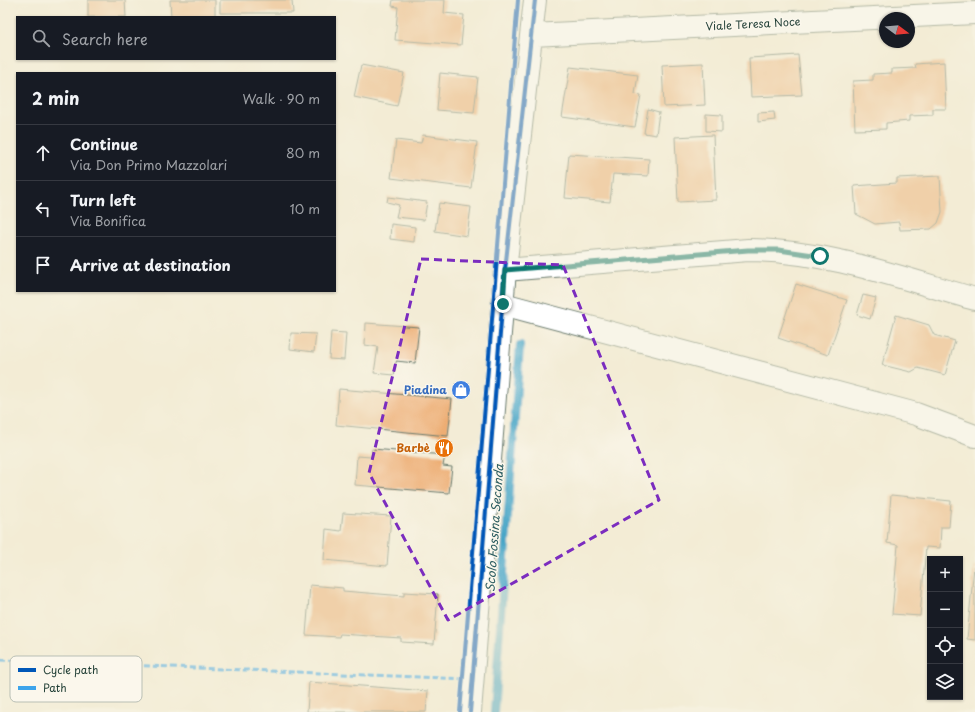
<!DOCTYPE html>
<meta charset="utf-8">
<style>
:root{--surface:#171b24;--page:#20242c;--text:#f1f3f6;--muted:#9ea1a6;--line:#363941}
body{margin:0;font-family:"Playpen Sans",sans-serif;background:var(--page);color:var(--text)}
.controls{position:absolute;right:12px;bottom:12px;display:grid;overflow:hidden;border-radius:0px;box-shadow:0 1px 3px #0004}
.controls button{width:36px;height:36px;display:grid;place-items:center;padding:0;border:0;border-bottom:1px solid var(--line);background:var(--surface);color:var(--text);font:20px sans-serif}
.compass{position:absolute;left:879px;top:12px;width:36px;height:36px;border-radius:50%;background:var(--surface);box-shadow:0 1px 3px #0004;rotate:106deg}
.stop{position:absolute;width:12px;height:12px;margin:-9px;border:3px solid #0f766e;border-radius:50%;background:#fff}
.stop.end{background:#0f766e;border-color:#fff;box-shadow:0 1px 4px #0008}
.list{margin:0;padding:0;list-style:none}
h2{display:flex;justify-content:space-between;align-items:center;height:52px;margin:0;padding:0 16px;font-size:17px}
h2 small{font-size:13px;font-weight:400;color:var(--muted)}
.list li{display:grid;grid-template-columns:26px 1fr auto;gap:12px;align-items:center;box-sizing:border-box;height:56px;padding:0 16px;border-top:1px solid var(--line)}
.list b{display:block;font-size:15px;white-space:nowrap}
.list p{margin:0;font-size:13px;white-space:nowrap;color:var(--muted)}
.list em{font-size:13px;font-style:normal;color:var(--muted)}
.icon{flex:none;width:22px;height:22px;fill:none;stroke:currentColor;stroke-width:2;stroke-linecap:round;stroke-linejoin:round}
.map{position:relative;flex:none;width:975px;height:712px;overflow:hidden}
.search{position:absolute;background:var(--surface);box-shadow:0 1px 3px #0004;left:16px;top:16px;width:320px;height:44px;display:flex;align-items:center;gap:10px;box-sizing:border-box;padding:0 14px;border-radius:0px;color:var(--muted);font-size:15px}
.panel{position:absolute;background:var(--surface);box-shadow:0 1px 3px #0004;left:16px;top:72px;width:320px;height:220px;border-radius:0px}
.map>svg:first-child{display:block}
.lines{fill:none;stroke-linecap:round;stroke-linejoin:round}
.stream{stroke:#48a6c7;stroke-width:8}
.building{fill:#edad73}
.street-casing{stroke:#697a6d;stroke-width:24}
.street{stroke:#fff;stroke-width:22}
.quiet{stroke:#3da4eb;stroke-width:3;stroke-dasharray:6 3;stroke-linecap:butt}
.cycleway-casing{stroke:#fbf7ec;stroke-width:6}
.cycleway{stroke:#0057b8;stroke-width:4}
.route{stroke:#0f766e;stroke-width:5}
.marked{fill:none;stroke:#7b2cbf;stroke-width:3;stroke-dasharray:8 5;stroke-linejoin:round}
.labels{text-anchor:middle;stroke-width:3;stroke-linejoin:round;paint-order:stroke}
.street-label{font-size:11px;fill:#1f3d34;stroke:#fbf7ec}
.shop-label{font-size:11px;font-weight:bold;fill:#366cbe;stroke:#fbf7ec;text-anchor:end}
.food-label{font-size:11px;font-weight:bold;fill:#c56008;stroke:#fbf7ec;text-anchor:end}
.water-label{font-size:12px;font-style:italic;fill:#2b5c60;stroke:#fbf7ec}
.key{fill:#fbf7ec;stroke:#b9bfb5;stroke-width:1}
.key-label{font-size:11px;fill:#1f3d34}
</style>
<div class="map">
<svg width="975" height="712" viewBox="0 0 975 712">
<rect width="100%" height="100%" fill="#fbf7ec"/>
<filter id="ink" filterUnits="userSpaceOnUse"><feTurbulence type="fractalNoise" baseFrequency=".025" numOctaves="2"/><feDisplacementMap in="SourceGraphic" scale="8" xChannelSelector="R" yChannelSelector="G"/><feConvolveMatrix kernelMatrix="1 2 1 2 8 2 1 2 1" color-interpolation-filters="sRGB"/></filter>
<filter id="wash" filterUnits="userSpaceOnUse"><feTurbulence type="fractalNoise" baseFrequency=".012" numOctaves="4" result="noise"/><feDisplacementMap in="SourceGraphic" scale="16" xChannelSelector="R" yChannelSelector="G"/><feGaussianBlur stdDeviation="0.9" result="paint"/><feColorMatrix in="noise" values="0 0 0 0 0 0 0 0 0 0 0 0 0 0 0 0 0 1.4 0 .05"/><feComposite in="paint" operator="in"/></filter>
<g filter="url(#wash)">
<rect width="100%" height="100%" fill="#f3ecd6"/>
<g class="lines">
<path class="stream" d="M494,712L520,345"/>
</g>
<g id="blocks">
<path class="building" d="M88,0H125L126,17H88Z
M170,0H215V17H171Z
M220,0H292L293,13H220Z
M393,0H445L444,13L464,15L461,45L395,40L398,7L392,6Z
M798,55L802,95L751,97L749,58Z
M944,62L946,109H933V115L909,116V121L886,123V129L855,130L853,81L873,80V74L892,73V69L916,68L915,64Z
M703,63L705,105L664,107L662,65Z
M361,65L404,73L397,106L354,97Z
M570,67L638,75L635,94L641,95L635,127L562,117Z
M440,73L478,77L474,113L437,110Z
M648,109L659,112L656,135L644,133Z
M774,112L775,120L758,122V113Z
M706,114L722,115V132L706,131Z
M423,135L477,142L471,188L391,178L396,140L421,143Z
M713,135L716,200L678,202L675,137Z
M569,154L649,159L648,176L613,174L610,202L565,198Z
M940,176L942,212L938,223L931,229L900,230L899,222L875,224L856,214L854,186L897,183V178Z
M388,197L427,202L424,220L396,217L399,205L387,202Z
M439,203L471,207L467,236L435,231Z
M391,224L415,227L414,242L390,239Z
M796,284L847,300L828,355L778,338Z
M863,295L876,298L870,319L857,315Z
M896,315L929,325L934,335L955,341L945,375L918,368L911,372L882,365Z
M366,323L419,327L415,363L396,361L394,375L374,373L378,347L365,345Z
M331,332L346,333L344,360L329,359Z
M291,333L316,334L314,352L290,349Z
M339,389L452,399L448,436L336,425Z
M372,449L445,455L443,466L452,467L449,493L355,485L357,456L371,457Z
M891,495L951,501L949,527H941L940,548L926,547L920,616L892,614L898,545L887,543Z
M343,513L391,516L387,566L324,560L326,529L341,531Z
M974,566H975V640L967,639Z
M310,585L343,588V591L404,596V592L438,594L434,644L401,642V638L340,634L339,637L306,635Z
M309,682L428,691L426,712H307Z"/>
</g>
</g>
<g filter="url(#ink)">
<use href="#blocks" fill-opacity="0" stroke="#697a6d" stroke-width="1"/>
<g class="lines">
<defs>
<path id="street" d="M532,35L975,13
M505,270L748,250C826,250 901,278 975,299
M503,304L916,414L975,436
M470,712L505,270L535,0"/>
</defs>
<use href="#street" class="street-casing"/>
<use href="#street" class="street"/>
<path class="quiet" d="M0,660L467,679"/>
<defs>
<path id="cycleway" d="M460,712L518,0
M470,712L505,270L535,0"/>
</defs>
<use href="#cycleway" class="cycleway-casing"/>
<use href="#cycleway" class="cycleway"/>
</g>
</g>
<g class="lines" filter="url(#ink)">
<path class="route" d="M503,304L505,270L748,250H779L820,256"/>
</g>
<path d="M0 0H975V712H0ZM421,259L563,265L659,500L448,620L369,473Z" fill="#f3ecd6" fill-opacity=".55" fill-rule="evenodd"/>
<path class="marked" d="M421,259L563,265L659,500L448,620L369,473Z"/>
<defs>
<symbol id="shop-disc" viewBox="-11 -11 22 22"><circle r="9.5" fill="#3f7fe0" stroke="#fbf7ec"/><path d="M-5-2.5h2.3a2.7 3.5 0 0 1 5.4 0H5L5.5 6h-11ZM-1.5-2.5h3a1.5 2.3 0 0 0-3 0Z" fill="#fff"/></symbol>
<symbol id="restaurant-disc" viewBox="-11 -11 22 22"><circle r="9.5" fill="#e8710a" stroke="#fbf7ec"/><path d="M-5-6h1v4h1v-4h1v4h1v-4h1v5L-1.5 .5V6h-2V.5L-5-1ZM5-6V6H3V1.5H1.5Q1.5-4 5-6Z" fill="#fff"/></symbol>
</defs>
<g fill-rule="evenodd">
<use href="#shop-disc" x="450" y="379" width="22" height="22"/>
<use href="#restaurant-disc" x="433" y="437" width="22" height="22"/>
</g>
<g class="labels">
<g class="street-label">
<text transform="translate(753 24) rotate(-3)" y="4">Viale Teresa Noce</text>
</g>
<g class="shop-label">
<text x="447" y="394">Piadina</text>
</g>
<g class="food-label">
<text x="430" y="452">Barbè</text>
</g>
<g class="water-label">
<text transform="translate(495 528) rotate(-86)" y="4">Scolo Fossina Seconda</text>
</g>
</g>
<rect x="10" y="656" width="132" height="46" rx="6" class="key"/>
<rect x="18" y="668" width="18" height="4" fill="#0057b8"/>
<rect x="18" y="686" width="18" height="4" fill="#3da4eb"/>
<g class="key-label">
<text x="43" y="674">Cycle path</text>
<text x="43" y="692">Path</text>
</g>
</svg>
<div class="controls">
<button>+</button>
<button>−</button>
<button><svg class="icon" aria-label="locate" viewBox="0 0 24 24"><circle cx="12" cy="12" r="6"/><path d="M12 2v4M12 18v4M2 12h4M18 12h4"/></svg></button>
<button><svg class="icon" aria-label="layers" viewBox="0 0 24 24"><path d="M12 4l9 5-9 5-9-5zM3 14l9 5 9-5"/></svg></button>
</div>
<svg class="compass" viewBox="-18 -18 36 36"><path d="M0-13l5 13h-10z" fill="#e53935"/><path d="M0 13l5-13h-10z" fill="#9ea1a6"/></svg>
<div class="stop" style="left:820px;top:256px"></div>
<div class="stop end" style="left:503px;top:304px"></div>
<div class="search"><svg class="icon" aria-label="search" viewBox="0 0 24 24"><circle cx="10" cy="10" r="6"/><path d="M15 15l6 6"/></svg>Search here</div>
<section class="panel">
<h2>2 min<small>Walk · 90 m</small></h2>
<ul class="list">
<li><svg class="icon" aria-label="ahead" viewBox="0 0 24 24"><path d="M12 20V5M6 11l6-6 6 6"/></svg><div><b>Continue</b><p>Via Don Primo Mazzolari</p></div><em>80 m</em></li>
<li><svg class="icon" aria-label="left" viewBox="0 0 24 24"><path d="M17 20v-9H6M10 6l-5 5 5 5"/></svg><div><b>Turn left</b><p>Via Bonifica</p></div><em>10 m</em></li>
<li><svg class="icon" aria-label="arrive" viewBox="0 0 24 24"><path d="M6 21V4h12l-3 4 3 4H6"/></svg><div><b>Arrive at destination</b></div></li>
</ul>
</section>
</div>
